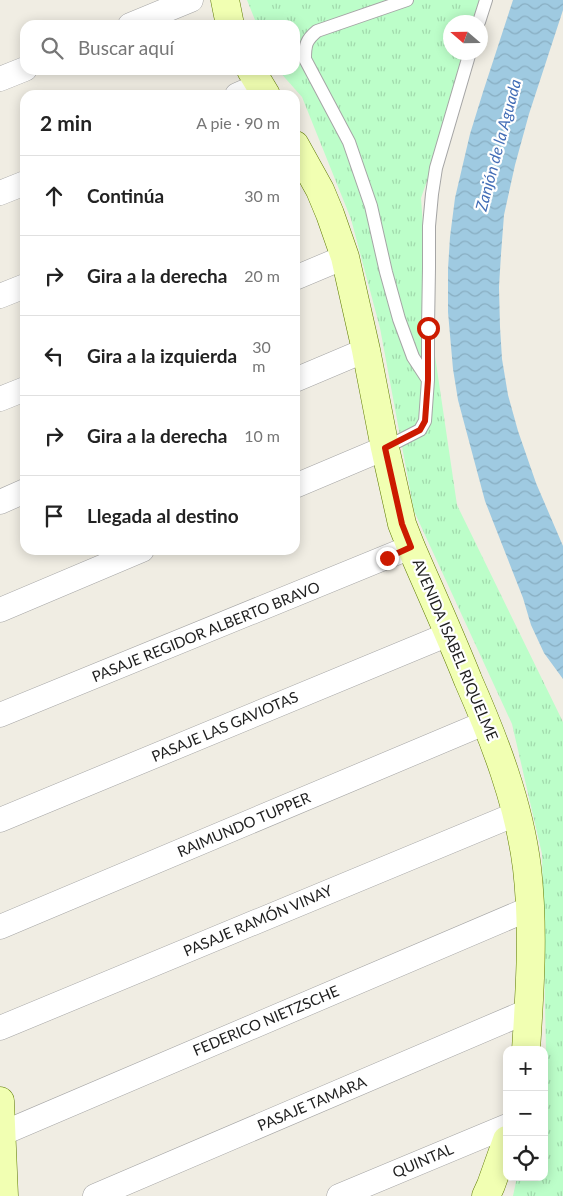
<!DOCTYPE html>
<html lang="es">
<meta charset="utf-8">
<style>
:root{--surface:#fff;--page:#f2f2f2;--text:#222;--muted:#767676;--line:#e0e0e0}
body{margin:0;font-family:Lato,sans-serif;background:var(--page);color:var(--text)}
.controls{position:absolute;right:15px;bottom:15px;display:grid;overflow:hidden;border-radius:10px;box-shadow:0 2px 12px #0003}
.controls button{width:45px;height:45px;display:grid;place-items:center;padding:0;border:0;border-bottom:1px solid var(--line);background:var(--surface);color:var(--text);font:25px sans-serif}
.compass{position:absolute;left:443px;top:15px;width:45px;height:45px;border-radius:50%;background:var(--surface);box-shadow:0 2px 12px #0003;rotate:290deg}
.stop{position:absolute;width:15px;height:15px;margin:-11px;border:4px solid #cc1a00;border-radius:50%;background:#fff}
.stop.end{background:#cc1a00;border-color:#fff;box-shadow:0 1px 5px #0008}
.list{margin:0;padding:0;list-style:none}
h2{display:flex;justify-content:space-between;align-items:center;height:65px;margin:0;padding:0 20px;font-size:21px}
h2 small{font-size:16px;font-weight:400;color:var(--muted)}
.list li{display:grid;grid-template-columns:32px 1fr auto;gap:15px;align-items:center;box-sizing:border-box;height:80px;padding:0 20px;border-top:1px solid var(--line)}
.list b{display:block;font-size:19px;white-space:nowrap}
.list em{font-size:16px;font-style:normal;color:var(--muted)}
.icon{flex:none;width:28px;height:28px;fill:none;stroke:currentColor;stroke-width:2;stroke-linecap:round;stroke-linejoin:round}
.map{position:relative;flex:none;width:563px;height:1196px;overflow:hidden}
.search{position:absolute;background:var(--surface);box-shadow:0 2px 12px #0003;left:20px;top:20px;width:280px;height:55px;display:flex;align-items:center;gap:12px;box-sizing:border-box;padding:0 18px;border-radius:15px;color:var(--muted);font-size:19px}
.panel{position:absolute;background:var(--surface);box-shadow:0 2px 12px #0003;left:20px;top:90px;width:280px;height:465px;border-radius:15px}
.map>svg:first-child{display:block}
.park{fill:url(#park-tufts)}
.water{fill:url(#water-waves)}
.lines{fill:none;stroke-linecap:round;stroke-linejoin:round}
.lane-casing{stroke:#a5a5a5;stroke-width:14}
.street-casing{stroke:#a5a5a5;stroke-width:25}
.secondary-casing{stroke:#5d7a00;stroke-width:29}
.lane{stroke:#fff;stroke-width:12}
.street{stroke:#fff;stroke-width:24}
.secondary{stroke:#f1ffb2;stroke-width:28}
.route{stroke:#cc1a00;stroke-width:6}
.labels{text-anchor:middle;stroke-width:4.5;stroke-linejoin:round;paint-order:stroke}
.street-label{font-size:15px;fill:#1e1e1e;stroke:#fff}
.water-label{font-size:16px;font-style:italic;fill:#426db6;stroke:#fff}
</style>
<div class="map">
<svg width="563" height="1196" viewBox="0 0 563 1196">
<defs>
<pattern id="park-tufts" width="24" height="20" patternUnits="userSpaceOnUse" patternTransform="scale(1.25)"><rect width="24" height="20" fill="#bcfec9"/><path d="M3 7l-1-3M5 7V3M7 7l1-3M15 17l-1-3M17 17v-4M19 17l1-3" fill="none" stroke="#a1d9ac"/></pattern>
<pattern id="water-waves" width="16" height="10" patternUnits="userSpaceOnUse" patternTransform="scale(1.25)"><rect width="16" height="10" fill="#9fcae1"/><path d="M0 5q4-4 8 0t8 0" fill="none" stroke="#88adc1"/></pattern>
</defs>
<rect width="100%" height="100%" fill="#f0ede3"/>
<path class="park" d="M247,0H490L481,28L480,22H450V52L472,53L421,198L430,322L457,505L563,722V1196H513L517,1177H544V1058L546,1052L542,854L512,724L414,511L380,328L351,219L302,97L278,70H295V25H257Z"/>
<path class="water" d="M513,0H563V10L529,114L515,165L504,215L501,254L499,287L500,327L502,359L508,395L518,431L536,483L563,546V679L544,653L531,625L523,598L485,501L458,400L453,369L448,312V269L450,237L455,198L470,134L483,92Z"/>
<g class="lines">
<defs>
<path id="lane" d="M407,0L317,31C306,40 305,45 305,59L349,142L371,206L386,272L399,319L413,357L428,380
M479,22L486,0
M385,448L420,430L425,421L428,380V328L429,268V226L432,194L436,168L470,52"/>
<path id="street" d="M130,25L191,0
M0,79L25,69
M237,95L260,85
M0,193L25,183
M295,278L345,257
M0,296L25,286
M295,380L366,350
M0,399L25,389
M295,486L385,448
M0,502L25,491
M0,610L142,550
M0,715L411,547
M0,820L449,634
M0,927L487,722
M0,1028L516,814
M1,1134L531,908
M95,1196L528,1011
M339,1196L507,1126"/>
<path id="secondary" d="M225,0L230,25
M251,70L266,95
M295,145L320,190L330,214L345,257L366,350L385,448L398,506L402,524L411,547C430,591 450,635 468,680C494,739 519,803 527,868C534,928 530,989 526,1050
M0,1101L4,1196
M486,1196L491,1185L507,1140"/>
</defs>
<use href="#lane" class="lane-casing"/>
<use href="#street" class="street-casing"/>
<use href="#secondary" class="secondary-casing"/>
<use href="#lane" class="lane"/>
<use href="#street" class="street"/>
<use href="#secondary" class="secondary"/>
</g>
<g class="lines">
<path class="route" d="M387,558L411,547L402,524L385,448L420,430L425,421L428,380V328"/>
</g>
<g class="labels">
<g class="street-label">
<text transform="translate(206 632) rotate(-22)" y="5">PASAJE REGIDOR ALBERTO BRAVO</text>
<text transform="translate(455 650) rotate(67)" y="5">AVENIDA ISABEL RIQUELME</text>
<text transform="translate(225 727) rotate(-23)" y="5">PASAJE LAS GAVIOTAS</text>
<text transform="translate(244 825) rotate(-23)" y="5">RAIMUNDO TUPPER</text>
<text transform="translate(258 921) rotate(-23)" y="5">PASAJE RAMÓN VINAY</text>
<text transform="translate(266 1021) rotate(-23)" y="5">FEDERICO NIETZSCHE</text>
<text transform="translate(312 1104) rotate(-23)" y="5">PASAJE TAMARA</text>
<text transform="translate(423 1161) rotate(-23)" y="5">QUINTAL</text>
</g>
<g class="water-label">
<text transform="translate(498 145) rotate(-75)" y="6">Zanjón de la Aguada</text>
</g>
</g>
</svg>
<div class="controls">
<button>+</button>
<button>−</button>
<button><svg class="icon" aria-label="locate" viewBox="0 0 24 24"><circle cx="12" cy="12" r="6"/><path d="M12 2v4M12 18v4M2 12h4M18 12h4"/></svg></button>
</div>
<svg class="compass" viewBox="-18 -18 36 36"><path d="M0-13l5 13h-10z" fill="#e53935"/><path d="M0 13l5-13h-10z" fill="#767676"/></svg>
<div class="stop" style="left:428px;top:328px"></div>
<div class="stop end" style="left:387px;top:558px"></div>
<div class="search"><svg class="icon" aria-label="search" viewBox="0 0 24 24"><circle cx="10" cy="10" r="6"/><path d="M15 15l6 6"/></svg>Buscar aquí</div>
<section class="panel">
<h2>2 min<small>A pie · 90 m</small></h2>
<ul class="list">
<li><svg class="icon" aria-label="ahead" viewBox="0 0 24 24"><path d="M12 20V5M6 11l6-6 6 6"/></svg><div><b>Continúa</b></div><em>30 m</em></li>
<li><svg class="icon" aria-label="right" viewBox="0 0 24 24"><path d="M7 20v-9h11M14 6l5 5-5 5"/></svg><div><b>Gira a la derecha</b></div><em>20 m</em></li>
<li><svg class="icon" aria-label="left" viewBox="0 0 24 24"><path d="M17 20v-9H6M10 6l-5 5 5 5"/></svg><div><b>Gira a la izquierda</b></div><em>30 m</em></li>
<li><svg class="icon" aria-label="right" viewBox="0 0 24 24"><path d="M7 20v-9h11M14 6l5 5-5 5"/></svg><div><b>Gira a la derecha</b></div><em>10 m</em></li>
<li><svg class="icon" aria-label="arrive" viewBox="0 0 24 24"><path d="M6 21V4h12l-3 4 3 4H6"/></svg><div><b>Llegada al destino</b></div></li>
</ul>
</section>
</div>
